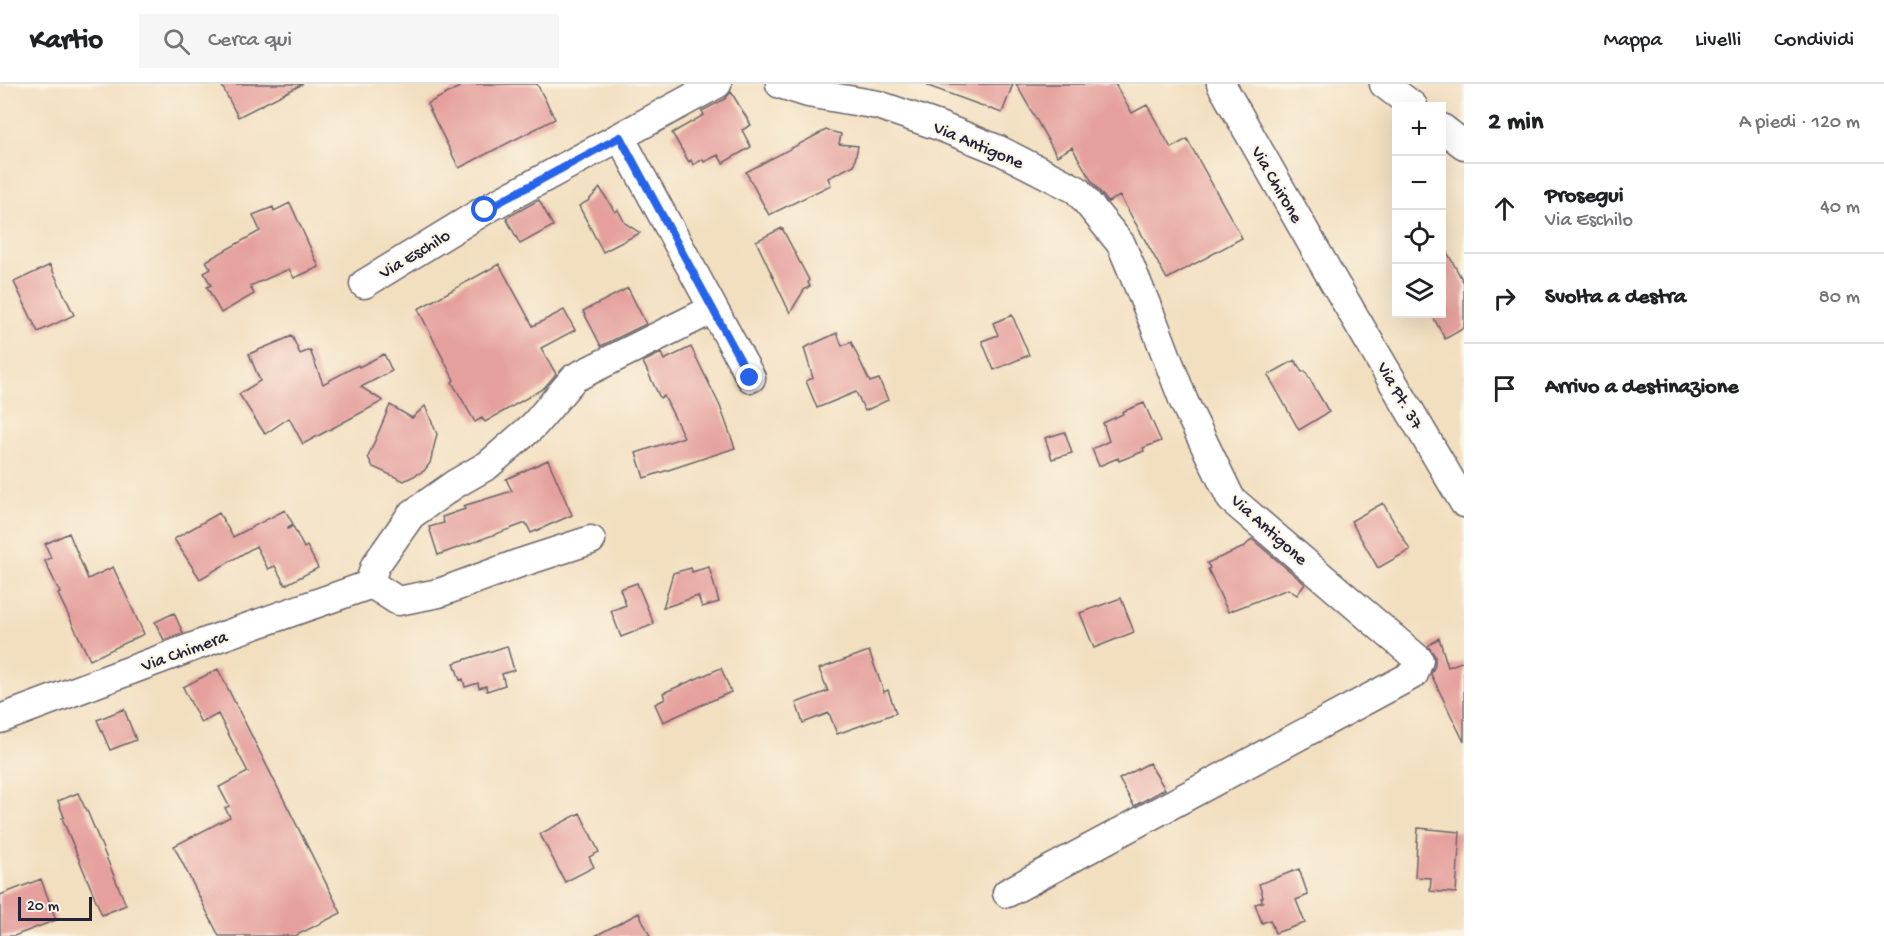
<!DOCTYPE html>
<html lang="it">
<meta charset="utf-8">
<style>
:root{--surface:#fff;--page:#f6f6f6;--text:#202124;--muted:#757577;--line:#e0e0e0}
body{margin:0;font-family:"Gochi Hand",sans-serif;background:var(--page);color:var(--text)}
.controls{position:absolute;right:18px;top:18px;display:grid;overflow:hidden;border-radius:0px;box-shadow:0 6px 24px #0002}
.controls button{width:54px;height:54px;display:grid;place-items:center;padding:0;border:0;border-bottom:2px solid var(--line);background:var(--surface);color:var(--text);font:30px sans-serif}
.scale{position:absolute;left:18px;bottom:15px;width:74px;box-sizing:border-box;padding-left:6px;border:3px solid #22223b;border-top:0;font-size:16px;line-height:21px;white-space:nowrap;color:#22223b;-webkit-text-stroke:4px #fcf5e5;paint-order:stroke}
.stop{position:absolute;width:18px;height:18px;margin:-14px;border:4px solid #2563eb;border-radius:50%;background:#fff}
.stop.end{background:#2563eb;border-color:#fff;box-shadow:0 2px 6px #0008}
.list{margin:0;padding:0;list-style:none}
h2{display:flex;justify-content:space-between;align-items:center;height:78px;margin:0;padding:0 24px;font-size:26px}
h2 small{font-size:20px;font-weight:400;color:var(--muted)}
.list li{display:grid;grid-template-columns:39px 1fr auto;gap:18px;align-items:center;box-sizing:border-box;height:90px;padding:0 24px;border-top:2px solid var(--line)}
.list b{display:block;font-size:22px;white-space:nowrap}
.list p{margin:0;font-size:20px;white-space:nowrap;color:var(--muted)}
.list em{font-size:20px;font-style:normal;color:var(--muted)}
.icon{flex:none;width:33px;height:33px;fill:none;stroke:currentColor;stroke-width:2;stroke-linecap:round;stroke-linejoin:round}
.map{position:relative;flex:none;width:1464px;height:852px;overflow:hidden}
header{display:flex;align-items:center;gap:36px;box-sizing:border-box;height:84px;padding:0 30px;background:var(--surface);border-bottom:2px solid var(--line)}
header strong{font-size:28px}
nav{display:flex;gap:33px;margin-inline-start:auto;font-size:21px}
.search{width:420px;height:54px;background:var(--page);display:flex;align-items:center;gap:15px;box-sizing:border-box;padding:0 21px;border-radius:0px;color:var(--muted);font-size:22px}
main{display:flex}
aside{flex:1;background:var(--surface)}
.map>svg:first-child{display:block}
.building{fill:#e5a09d}
.lines{fill:none;stroke-linecap:round;stroke-linejoin:round}
.minor-casing{stroke:#6b646a;stroke-width:31}
.minor{stroke:#fff;stroke-width:28}
.route{stroke:#2563eb;stroke-width:8}
.labels{text-anchor:middle;stroke-width:4.5;stroke-linejoin:round;paint-order:stroke}
.street-label{font-size:18px;fill:#22223b;stroke:#fcf5e5}
</style>
<header>
<strong>Kartio</strong>
<div class="search"><svg class="icon" aria-label="search" viewBox="0 0 24 24"><circle cx="10" cy="10" r="6"/><path d="M15 15l6 6"/></svg>Cerca qui</div>
<nav><a>Mappa</a><a>Livelli</a><a>Condividi</a></nav>
</header>
<main>
<div class="map">
<svg width="1464" height="852" viewBox="0 0 1464 852">
<rect width="100%" height="100%" fill="#fcf5e5"/>
<filter id="ink" filterUnits="userSpaceOnUse"><feTurbulence type="fractalNoise" baseFrequency=".0167" numOctaves="2"/><feDisplacementMap in="SourceGraphic" scale="12" xChannelSelector="R" yChannelSelector="G"/><feConvolveMatrix kernelMatrix="1 2 1 2 8 2 1 2 1" color-interpolation-filters="sRGB"/></filter>
<filter id="wash" filterUnits="userSpaceOnUse"><feTurbulence type="fractalNoise" baseFrequency=".008" numOctaves="4" result="noise"/><feDisplacementMap in="SourceGraphic" scale="24" xChannelSelector="R" yChannelSelector="G"/><feGaussianBlur stdDeviation="1.35" result="paint"/><feColorMatrix in="noise" values="0 0 0 0 0 0 0 0 0 0 0 0 0 0 0 0 0 1.4 0 .05"/><feComposite in="paint" operator="in"/></filter>
<g filter="url(#wash)">
<rect width="100%" height="100%" fill="#f2dfc0"/>
<g id="blocks">
<path class="building" d="M221,0H303L238,33Z
M465,0H537L555,35L459,84L427,20Z
M928,0H1013L1002,29L928,2Z
M1016,0H1115L1132,29L1147,21L1171,64L1187,55L1242,154L1167,195L1120,112L1108,118L1092,98L1072,63L1057,72Z
M731,8L751,41L742,46L751,63L723,79L718,71L704,78L703,75L693,81L691,76L689,78L672,49L704,31L702,27L725,15Z
M826,46L841,50L839,60L858,62L854,81L828,94L831,101L769,131L746,88Z
M600,104L615,128L618,126L625,139L640,149L603,168L579,122L588,117Z
M539,116L553,142L520,160L506,134Z
M290,119L319,183L294,194L289,185L250,202L254,210L221,229L207,203L211,201L204,189L211,185L206,177L260,147L253,131L273,123L274,127Z
M782,144L809,196L808,199L810,202L804,206L790,229L756,157Z
M1442,159L1464,199V244L1445,255L1432,231L1442,230Z
M499,180L533,242L564,226L575,246L541,264L556,290L544,304L485,338L482,334L475,338L452,298L454,296L418,225Z
M50,181L74,231L38,248L14,198Z
M628,204L646,240L601,262L583,227Z
M1012,231L1029,271L994,286L982,257L998,251L993,239Z
M837,249L842,262L851,258L870,298L879,295L888,316L865,327L856,308L817,324L806,297L813,294L804,264Z
M292,252L300,270L310,266L323,300L358,281L359,283L384,270L392,287L361,303L383,317L303,360L289,334L265,350L239,310L260,297L249,270Z
M691,263L720,322L735,364L644,394L636,369L684,353L664,312L660,314L643,278L661,269L664,276Z
M1295,276L1302,288L1305,287L1329,328L1299,346L1268,291Z
M1144,319L1161,357L1143,364L1144,367L1119,377L1118,374L1099,382L1092,365L1109,357L1103,339L1123,330L1122,328Z
M390,321L412,334L425,322L437,350L430,379L424,387L404,397L373,383L368,373Z
M1065,348L1072,369L1052,375L1045,354Z
M548,376L572,431L531,449L526,439L438,471L429,443L444,439L442,433L465,425L463,422L512,407L506,395Z
M1383,419L1410,466L1378,484L1351,437Z
M285,426L293,440L288,443V445L293,442L304,464L307,462L318,484L285,501L275,482L268,485L256,462L200,495L174,455L219,429L233,453Z
M69,449L88,495L113,483L144,550L90,576L58,510L60,509L45,477L51,474L45,460Z
M1252,455L1305,500L1297,511L1288,505L1228,528L1208,485L1210,484L1207,479L1244,463Z
M709,483L719,518L702,523L698,512L663,524L673,489L691,484L692,488Z
M637,499L654,540L621,553L611,527L626,521L620,505Z
M1121,514L1134,548L1094,564L1080,529Z
M174,529L183,549L164,556L155,538Z
M1439,554L1448,583L1464,577V658L1431,590L1435,581V572L1428,562Z
M507,562L514,586L502,590L505,601L487,607L486,602L479,604L478,599L465,603L463,595L460,596L454,579Z
M869,567L884,608L888,606L896,629L837,650L829,629L803,639L796,619L828,607L819,585Z
M721,584L731,608L663,638L655,620L665,615L663,609Z
M218,585L341,829L295,852H219L174,762L230,733L225,724L229,722L219,703L248,688L218,630L201,639L183,603Z
M124,625L136,656L110,666L97,636Z
M1149,679L1165,705L1134,722L1119,695Z
M78,709L85,724H86L126,821L102,831L62,734L64,733L58,717Z
M580,729L599,768L589,773L594,783L565,798L540,750Z
M1418,744L1460,748L1456,809L1430,807L1431,794L1415,793Z
M1299,785L1308,811L1296,816L1305,839L1275,849L1270,836L1262,839L1255,820L1263,818L1261,814L1263,813L1259,800Z
M41,795L56,836L14,852H0V811Z
M639,829L650,852H595Z"/>
</g>
</g>
<g filter="url(#ink)">
<use href="#blocks" fill-opacity="0" stroke="#6b646a" stroke-width="1.5"/>
<g class="lines">
<defs>
<path id="minor" d="M780,0L808,9L878,21L939,42L999,66L1077,106L1121,160L1155,242L1184,318L1231,415L1419,576L1414,590L1007,809
M1221,0L1335,200
M1384,0L1413,22
M1442,44L1464,61
M620,53L751,294
M364,200L485,126L717,0
M1337,203L1464,419
M369,501L375,482L411,431L455,400L488,381L534,341L574,294L713,225
M369,501L376,503L398,517L439,509L517,480L591,456
M0,635L217,554L369,501"/>
</defs>
<use href="#minor" class="minor-casing"/>
<use href="#minor" class="minor"/>
</g>
</g>
<g class="lines" filter="url(#ink)">
<path class="route" d="M485,126L620,53L750,294"/>
</g>
<g class="labels">
<g class="street-label">
<text transform="translate(979 60) rotate(23)" y="6">Via Antigone</text>
<text transform="translate(1278 100) rotate(60)" y="6">Via Chirone</text>
<text transform="translate(414 169) rotate(-31)" y="6">Via Eschilo</text>
<text transform="translate(1401 311) rotate(60)" y="6">Via Pt. 37</text>
<text transform="translate(1270 445) rotate(42)" y="6">Via Antigone</text>
<text transform="translate(184 566) rotate(-20)" y="6">Via Chimera</text>
</g>
</g>
</svg>
<div class="controls">
<button>+</button>
<button>−</button>
<button><svg class="icon" aria-label="locate" viewBox="0 0 24 24"><circle cx="12" cy="12" r="6"/><path d="M12 2v4M12 18v4M2 12h4M18 12h4"/></svg></button>
<button><svg class="icon" aria-label="layers" viewBox="0 0 24 24"><path d="M12 4l9 5-9 5-9-5zM3 14l9 5 9-5"/></svg></button>
</div>
<div class="scale">20 m</div>
<div class="stop" style="left:485px;top:126px"></div>
<div class="stop end" style="left:750px;top:294px"></div>
</div>
<aside>
<h2>2 min<small>A piedi · 120 m</small></h2>
<ul class="list">
<li><svg class="icon" aria-label="ahead" viewBox="0 0 24 24"><path d="M12 20V5M6 11l6-6 6 6"/></svg><div><b>Prosegui</b><p>Via Eschilo</p></div><em>40 m</em></li>
<li><svg class="icon" aria-label="right" viewBox="0 0 24 24"><path d="M7 20v-9h11M14 6l5 5-5 5"/></svg><div><b>Svolta a destra</b></div><em>80 m</em></li>
<li><svg class="icon" aria-label="arrive" viewBox="0 0 24 24"><path d="M6 21V4h12l-3 4 3 4H6"/></svg><div><b>Arrivo a destinazione</b></div></li>
</ul>
</aside>
</main>
